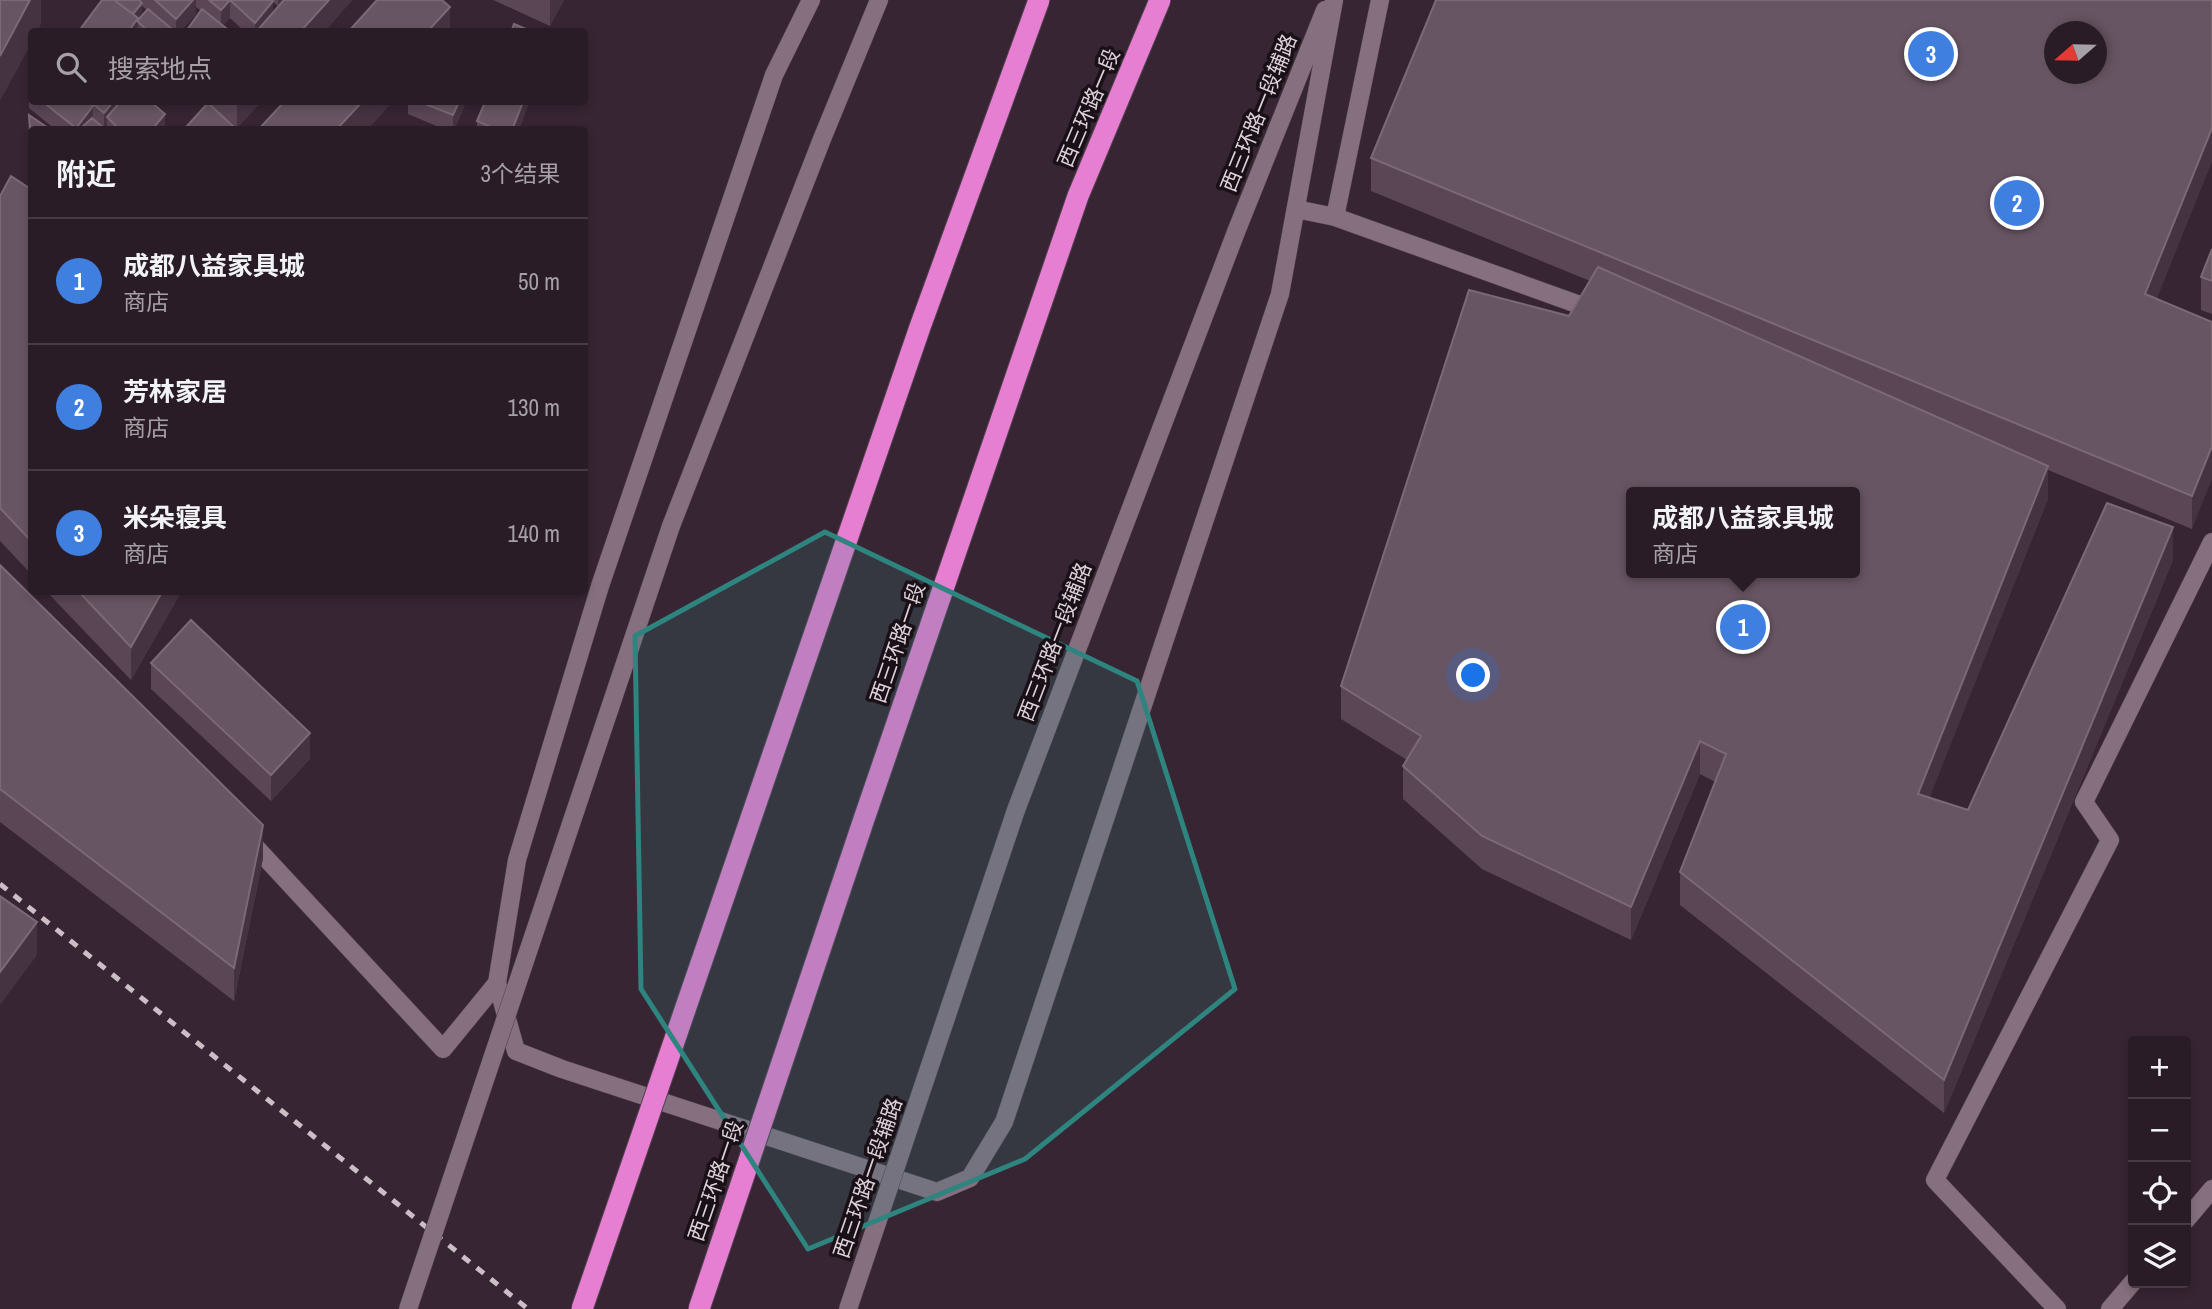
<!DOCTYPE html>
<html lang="zh">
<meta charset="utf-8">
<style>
:root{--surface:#2a1c26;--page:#32252e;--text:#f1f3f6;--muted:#a5a1a7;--line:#463a43;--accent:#57cec1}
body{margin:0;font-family:"Archivo Narrow","Noto Sans SC",sans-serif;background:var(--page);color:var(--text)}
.controls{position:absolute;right:21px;bottom:21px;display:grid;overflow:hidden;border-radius:7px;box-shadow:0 4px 10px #0003}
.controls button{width:63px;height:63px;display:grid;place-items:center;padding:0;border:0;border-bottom:2px solid var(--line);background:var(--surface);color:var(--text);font:35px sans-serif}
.compass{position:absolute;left:2044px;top:21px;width:63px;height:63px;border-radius:50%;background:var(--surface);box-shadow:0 4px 10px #0003;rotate:250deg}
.you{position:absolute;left:1474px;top:676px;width:24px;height:24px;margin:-18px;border:5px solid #fff;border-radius:50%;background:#1a73e8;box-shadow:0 0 0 10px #1a73e833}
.badge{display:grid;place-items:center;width:46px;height:46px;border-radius:50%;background:var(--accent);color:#fff;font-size:23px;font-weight:700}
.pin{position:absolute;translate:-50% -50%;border:4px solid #fff;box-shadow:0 2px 7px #0006}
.popup{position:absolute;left:1626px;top:487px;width:234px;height:91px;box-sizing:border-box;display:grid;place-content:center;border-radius:7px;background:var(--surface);filter:drop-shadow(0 2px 5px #0005);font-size:23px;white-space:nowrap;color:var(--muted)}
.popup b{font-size:26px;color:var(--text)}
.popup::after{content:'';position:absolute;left:50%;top:100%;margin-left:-14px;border:14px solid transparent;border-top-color:var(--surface)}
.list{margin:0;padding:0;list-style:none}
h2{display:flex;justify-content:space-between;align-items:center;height:91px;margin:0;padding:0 28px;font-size:30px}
h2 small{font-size:23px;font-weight:400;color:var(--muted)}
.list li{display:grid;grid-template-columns:46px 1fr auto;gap:21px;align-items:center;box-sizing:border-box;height:126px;padding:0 28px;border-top:2px solid var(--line)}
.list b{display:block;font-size:26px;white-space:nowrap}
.list p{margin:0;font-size:23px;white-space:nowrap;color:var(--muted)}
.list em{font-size:23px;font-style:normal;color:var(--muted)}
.icon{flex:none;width:38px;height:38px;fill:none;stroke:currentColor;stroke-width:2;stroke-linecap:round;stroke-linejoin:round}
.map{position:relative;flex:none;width:2212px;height:1309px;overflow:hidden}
.search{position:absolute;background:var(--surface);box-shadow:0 4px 10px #0003;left:28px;top:28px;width:560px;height:77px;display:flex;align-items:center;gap:18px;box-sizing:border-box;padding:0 24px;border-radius:7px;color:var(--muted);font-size:26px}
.panel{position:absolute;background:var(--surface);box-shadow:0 4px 10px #0003;left:28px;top:126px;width:560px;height:469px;border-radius:7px}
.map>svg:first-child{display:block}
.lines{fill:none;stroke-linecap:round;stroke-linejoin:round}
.lane-casing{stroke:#50414d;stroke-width:19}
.street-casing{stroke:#50414d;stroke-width:19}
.secondary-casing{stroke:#50414d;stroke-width:19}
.lane{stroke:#867080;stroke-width:18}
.street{stroke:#867080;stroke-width:18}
.secondary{stroke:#867080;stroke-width:18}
.rail{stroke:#ccbec7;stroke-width:5;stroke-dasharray:9 9;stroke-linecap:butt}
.secondary-bridge-casing{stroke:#50414d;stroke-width:19;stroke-linecap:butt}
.highway-bridge-casing{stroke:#50414d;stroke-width:23;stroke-linecap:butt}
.secondary-bridge{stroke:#867080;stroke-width:18}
.highway-bridge{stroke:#e67ed1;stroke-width:21}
.wall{fill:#5a4655;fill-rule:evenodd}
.shaded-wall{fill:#463341}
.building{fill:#685563;stroke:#7b6976;stroke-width:2;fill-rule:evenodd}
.marked{fill:#2e847e;fill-opacity:0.2;stroke:#2e847e;stroke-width:5;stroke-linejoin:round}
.labels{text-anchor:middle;stroke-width:7;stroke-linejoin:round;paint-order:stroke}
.street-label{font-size:21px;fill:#ded1da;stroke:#1a1118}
</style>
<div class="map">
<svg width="2212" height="1309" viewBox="0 0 2212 1309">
<rect width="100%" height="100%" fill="#382533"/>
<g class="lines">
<defs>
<path id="lane" d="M1296,209L1335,217L1577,304
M1335,217L1380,0"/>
<path id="street" d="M249,840L443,1049L497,983
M2186,1220L2212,1189
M2057,1309L1935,1180L2110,840L2084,802L2212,542
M2110,1309L2133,1282"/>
<path id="secondary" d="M811,0L774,75L600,586L517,860L497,983L516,1051L562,1069L937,1192L970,1178L1004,1122L1280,294L1334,0
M671,526L822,139L879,0
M1016,810L1236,232L1325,10"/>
</defs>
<use href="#lane" class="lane-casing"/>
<use href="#street" class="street-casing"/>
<use href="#secondary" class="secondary-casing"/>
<use href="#lane" class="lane"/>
<use href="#street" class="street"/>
<use href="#secondary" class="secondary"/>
<path class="rail" d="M0,884L528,1309"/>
<defs>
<path id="secondary-bridge" d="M408,1309L671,526
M848,1309L1016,810"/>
<path id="highway-bridge" d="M582,1309L920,327L1039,0
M699,1309L864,819L1078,196L1160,0"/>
</defs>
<use href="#secondary-bridge" class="secondary-bridge-casing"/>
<use href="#highway-bridge" class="highway-bridge-casing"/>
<use href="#secondary-bridge" class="secondary-bridge"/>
<use href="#highway-bridge" class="highway-bridge"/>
</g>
<path class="wall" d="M102,0H283L278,6L273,2V12L284,0H352L324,32H245L230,18L223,25L231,32H187V30L201,11L196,7V14L180,32H79ZM142,6L147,10L138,20L137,18L142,12Z
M493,0H564L550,26Z
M2212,0V161L2156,299L2212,322L2192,529L2048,470V499L1929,797L1968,810L2173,560L1944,1113L1680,905V872L1715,782L1700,774L1631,940L1482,869L1403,799V766L1407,760L1341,719V686L1590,281L1371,191V158Z
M32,87V102H151L165,130H107V127L105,129L106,130H56L29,108V90Z
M212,102H261L237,128L212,106Z
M408,102H466L454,130H446L408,114Z
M529,102L519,130H477V121Z
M32,190V575L0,541V196Z
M2212,249V314L2201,310V277Z
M0,565L263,858L234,1001L0,822Z
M47,592H181L131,680Z
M151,663L310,759L271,801L151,689Z"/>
<path class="shaded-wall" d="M30,0H41V24L37,32H32V42L0,101V56Z
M193,0H196V14L180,32H176V19Z
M230,0V18L221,28V10Z
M278,0H283L278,6Z
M329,0H352L324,32H300Z
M550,0H564L550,26Z
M273,1V19L263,32H255V23Z
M142,3V12L132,24V16Z
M450,7V32H427Z
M138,18V32H128Z
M113,102H127L107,117V127L104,130V113Z
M237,102H261L237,128Z
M362,102H393L367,130H336Z
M459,102H466L454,130H453V115Z
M523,102H529L519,130H512Z
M93,106V124L89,130H76V128Z
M165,114V130H154V127Z
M2212,128V161L2145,328V294Z
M2212,446V479L2192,529V496Z
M2048,466V499L1918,827V794Z
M2173,527V560L1944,1113V1080Z
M162,592H181L131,680V647Z
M310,733V759L271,801V775Z
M1700,741V774L1631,940V907Z
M263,825V858L234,1001V968Z
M37,922V955L0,1005V972Z"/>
<path class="building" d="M0,0H30L0,56Z
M102,0H114L138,18L128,32H80L79,31Z
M114,0H139L142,3L133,14Z
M155,0H193L176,19Z
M209,0H271L273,1L255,23L230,0L221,10Z
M284,0H329L300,32H256Z
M377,0H442L450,7L427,32H348Z
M1436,0H2212V128L2145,294L2212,322V446L2192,496L1371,158ZM2054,32H2096V74H2054Z
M148,9L173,30L172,32H149L137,21Z
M202,9L231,32H189L187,30Z
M514,24L533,32H511Z
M43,102H87L93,106L76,128Z
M91,102H113L104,113Z
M120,102H151L165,114L154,127L157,130H120L107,117Z
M284,102H362L336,130H258Z
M420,102H459L453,115Z
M485,102H523L512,130H498L477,121Z
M208,103L233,126L229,130H188L186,127Z
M29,115L51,130H32V162Z
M92,118L106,130H79Z
M11,176L32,190V542L0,508V196Z
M2212,249V281L2201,277Z
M1598,267L2048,466L1918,794L1968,810L2107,503L2173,527L1944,1080L1680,872L1726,754L1700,741L1631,907L1482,836L1403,766L1421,736L1341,686L1469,290L1569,316ZM1631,492H1855V573H1631Z
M0,565L263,825L234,968L0,789Z
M79,592H162L131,647Z
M191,620L310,733L271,775L151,663Z
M0,896L37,922L0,972Z"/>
<path class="marked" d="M825,532L1137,681L1235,989L1025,1159L808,1249L641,989L635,636Z"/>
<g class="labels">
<g class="street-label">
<text transform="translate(1089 108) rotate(-67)" y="7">西三环路一段</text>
<text transform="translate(1259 113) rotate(-68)" y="7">西三环路一段辅路</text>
<text transform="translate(1055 642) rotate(-69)" y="7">西三环路一段辅路</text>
<text transform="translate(898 643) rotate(-71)" y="7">西三环路一段</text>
<text transform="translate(868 1178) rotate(-71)" y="7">西三环路一段辅路</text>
<text transform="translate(716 1181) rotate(-71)" y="7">西三环路一段</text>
</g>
</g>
</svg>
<div class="controls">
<button>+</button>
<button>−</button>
<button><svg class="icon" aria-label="locate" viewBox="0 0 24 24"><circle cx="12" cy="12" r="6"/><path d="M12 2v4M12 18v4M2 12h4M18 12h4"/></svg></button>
<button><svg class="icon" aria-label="layers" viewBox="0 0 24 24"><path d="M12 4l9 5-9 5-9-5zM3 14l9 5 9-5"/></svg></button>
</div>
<svg class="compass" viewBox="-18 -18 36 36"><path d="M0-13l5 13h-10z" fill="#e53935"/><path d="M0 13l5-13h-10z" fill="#a5a1a7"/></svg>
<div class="you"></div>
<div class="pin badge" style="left:1743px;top:627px;background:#3f7fe0">1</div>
<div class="popup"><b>成都八益家具城</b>商店</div>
<div class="pin badge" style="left:2017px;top:203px;background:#3f7fe0">2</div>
<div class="pin badge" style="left:1931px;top:54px;background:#3f7fe0">3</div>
<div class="search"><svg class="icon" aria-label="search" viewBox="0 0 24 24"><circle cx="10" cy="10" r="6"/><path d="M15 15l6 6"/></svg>搜索地点</div>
<section class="panel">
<h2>附近<small>3个结果</small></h2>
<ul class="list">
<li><span class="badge" style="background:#3f7fe0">1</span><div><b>成都八益家具城</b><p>商店</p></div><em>50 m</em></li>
<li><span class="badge" style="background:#3f7fe0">2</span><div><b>芳林家居</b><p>商店</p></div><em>130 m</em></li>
<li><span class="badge" style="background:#3f7fe0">3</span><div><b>米朵寝具</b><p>商店</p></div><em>140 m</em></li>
</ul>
</section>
</div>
